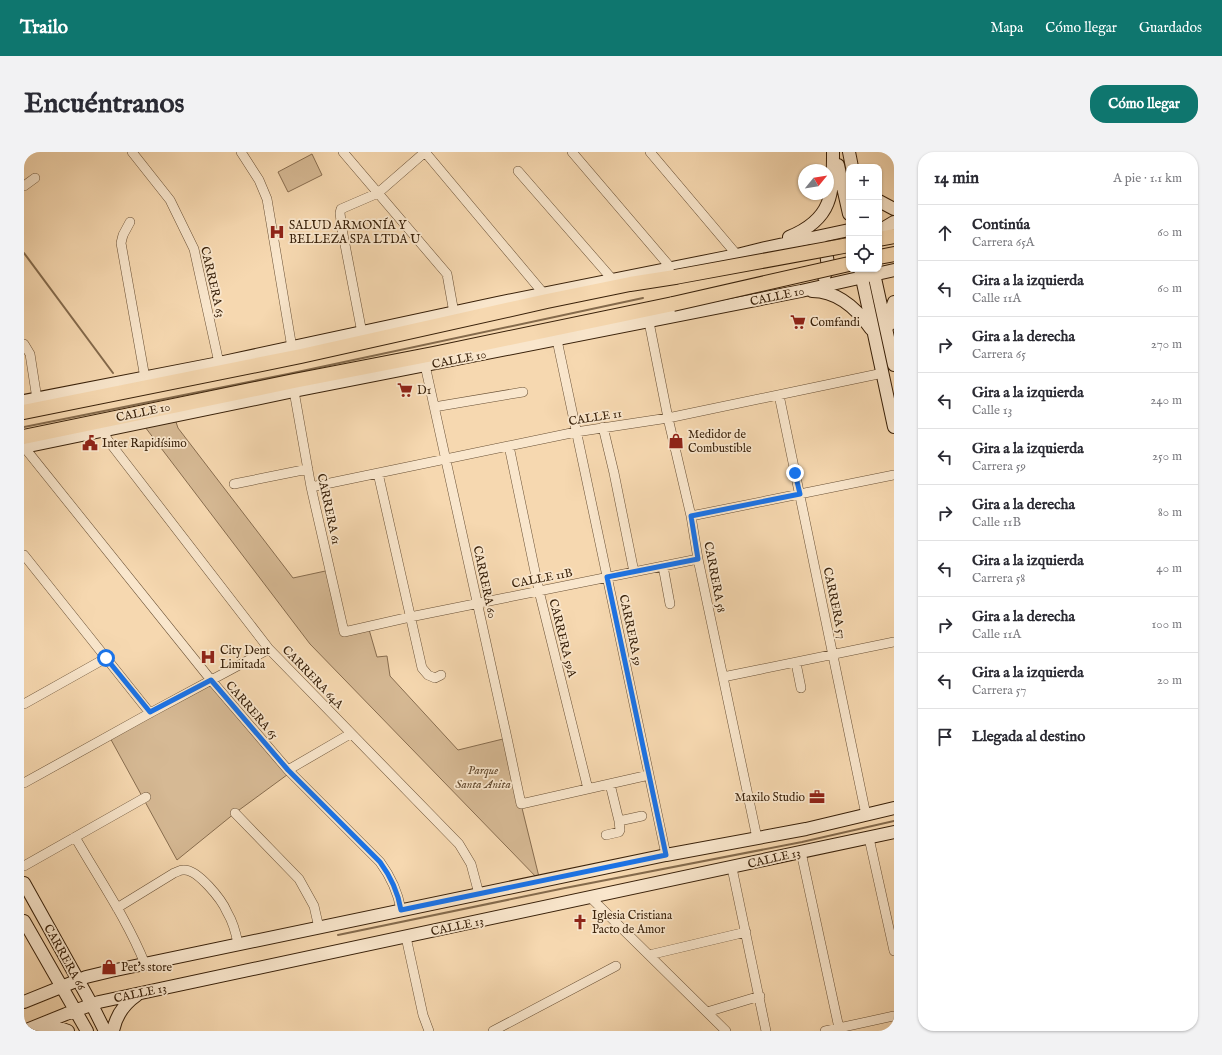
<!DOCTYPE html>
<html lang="es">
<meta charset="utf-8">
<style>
:root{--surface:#fff;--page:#f2f2f3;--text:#2b2b33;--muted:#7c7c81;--line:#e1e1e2;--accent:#0f766e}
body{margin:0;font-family:"IM FELL English",serif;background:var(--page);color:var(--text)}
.controls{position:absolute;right:12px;top:12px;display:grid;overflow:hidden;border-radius:8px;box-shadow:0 1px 3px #0004}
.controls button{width:36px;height:36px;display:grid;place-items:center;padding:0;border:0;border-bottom:1px solid var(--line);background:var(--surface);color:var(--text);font:20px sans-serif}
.compass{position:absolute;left:774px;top:12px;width:36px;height:36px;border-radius:50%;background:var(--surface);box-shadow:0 1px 3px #0004;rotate:60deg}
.stop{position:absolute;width:12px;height:12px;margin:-9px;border:3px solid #1a73e8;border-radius:50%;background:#fff}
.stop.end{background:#1a73e8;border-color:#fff;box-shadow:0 1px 4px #0008}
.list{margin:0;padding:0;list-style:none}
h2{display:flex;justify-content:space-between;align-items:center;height:52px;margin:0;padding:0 16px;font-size:17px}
h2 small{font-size:13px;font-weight:400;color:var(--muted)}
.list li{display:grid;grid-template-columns:26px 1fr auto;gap:12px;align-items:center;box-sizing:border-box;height:56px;padding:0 16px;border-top:1px solid var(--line)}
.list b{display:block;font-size:15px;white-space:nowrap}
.list p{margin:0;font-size:13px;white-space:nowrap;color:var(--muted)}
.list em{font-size:13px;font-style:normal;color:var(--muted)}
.icon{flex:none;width:22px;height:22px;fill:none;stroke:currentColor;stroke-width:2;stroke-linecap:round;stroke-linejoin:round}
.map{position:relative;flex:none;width:870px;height:879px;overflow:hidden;border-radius:16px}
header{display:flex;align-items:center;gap:24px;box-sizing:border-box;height:56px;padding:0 20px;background:var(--accent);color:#fff}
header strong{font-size:19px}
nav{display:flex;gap:22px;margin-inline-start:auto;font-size:14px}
.intro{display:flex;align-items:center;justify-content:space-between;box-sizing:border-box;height:96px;padding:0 24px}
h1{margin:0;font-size:28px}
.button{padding:10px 18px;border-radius:16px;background:var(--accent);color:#fff;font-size:14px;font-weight:700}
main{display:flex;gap:24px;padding:0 24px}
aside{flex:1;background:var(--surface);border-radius:16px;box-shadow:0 1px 3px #0004}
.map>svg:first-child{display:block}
.green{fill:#d6b994;stroke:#886d4f}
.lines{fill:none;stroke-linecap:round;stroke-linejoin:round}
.stream{stroke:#846a4c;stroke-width:2}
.street-casing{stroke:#684f34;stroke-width:10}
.secondary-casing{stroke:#39210a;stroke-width:14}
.primary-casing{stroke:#39210a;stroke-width:16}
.street{stroke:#f9e6cc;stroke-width:9}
.secondary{stroke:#f9e6cc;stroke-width:12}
.primary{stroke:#f6d8b0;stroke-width:14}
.primary-bridge-casing{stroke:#39210a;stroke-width:16;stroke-linecap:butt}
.primary-bridge{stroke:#f6d8b0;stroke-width:14}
.route{stroke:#1a73e8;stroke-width:5}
.labels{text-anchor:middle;stroke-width:3.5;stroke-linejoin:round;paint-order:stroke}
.poi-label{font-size:12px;fill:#39210a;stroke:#f9e6cc;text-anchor:start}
.street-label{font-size:12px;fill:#39210a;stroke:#f9e6cc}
.park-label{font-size:12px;font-style:italic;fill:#60472c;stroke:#f9e6cc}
</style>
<header>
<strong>Trailo</strong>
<nav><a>Mapa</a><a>Cómo llegar</a><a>Guardados</a></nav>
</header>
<div class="intro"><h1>Encuéntranos</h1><a class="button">Cómo llegar</a></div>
<main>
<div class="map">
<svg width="870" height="879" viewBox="0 0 870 879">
<rect width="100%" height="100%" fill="#f6d8b0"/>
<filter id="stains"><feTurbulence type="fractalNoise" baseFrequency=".005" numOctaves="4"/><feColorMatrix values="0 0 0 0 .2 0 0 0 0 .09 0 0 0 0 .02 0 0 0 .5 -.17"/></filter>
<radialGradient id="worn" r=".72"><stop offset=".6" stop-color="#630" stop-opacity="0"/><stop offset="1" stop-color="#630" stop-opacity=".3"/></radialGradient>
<path class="green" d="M288,2L298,23L264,40L254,20Z
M150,264L154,276L269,426L306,418L320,479L344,474L353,505L363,504L366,524L434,598L483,586L497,652L516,729L286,492L118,271Z
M187,528L267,620L211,661L153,708L85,584Z"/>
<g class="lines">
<path class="stream" d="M0,101L89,221
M0,275L264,222L619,146
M314,783L541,736L778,690L870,669"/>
<defs>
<path id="street" d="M108,0L146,48L170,97L195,211
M217,0L235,28L243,47L268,196
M319,0L423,122L430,161
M401,0L520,142
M548,0L647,116
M626,0L713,103
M494,19L589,128
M0,34L11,26
M106,70L99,83L97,91L121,226
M625,170L644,266L667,364L674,407L733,686
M338,181L318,77L316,61L317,57L354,41L401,0
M533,188L642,703
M0,192L6,202L13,247
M401,213L483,586L497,652L625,623
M270,239L287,335L320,480L386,465L674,407
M755,243L842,663
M410,255L499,240
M579,275L590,321L610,420
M80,279L83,287L245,497L435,692L447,712L455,742
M485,294L515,439L564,637
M0,295L187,528L264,618L356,710C367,725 374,740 377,758
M354,321L398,516L404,523L411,526L417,523
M210,332L284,317
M287,335L552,280L644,266L859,221
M667,364L870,323
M0,403L126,561
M639,414L646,452
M772,511L777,536
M699,525L870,490
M0,552L82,506
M264,618L326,582
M0,631L126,561L245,497
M586,632L595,669L618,664
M211,661L275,727L290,754L295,776
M582,683L595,680L596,678L595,669
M51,685C75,727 103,767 121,812
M845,686L870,799
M777,700L815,876
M0,714L122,645
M708,716L742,879
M566,745L702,879
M93,756L150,721C153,720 156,718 159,718C173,716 198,748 203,760C209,770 212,781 214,792
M382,785L399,863L405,879
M625,803L722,780
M683,860L736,844
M469,879L592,814
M801,879L870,864"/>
<path id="secondary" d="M825,0L828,15
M814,13L825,62
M855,49L870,57
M855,79L870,70
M765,85C809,67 809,42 809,0
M794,90C804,100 806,112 800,125
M836,117L870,275
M849,117L870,213
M788,139C814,139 833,157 847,177
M865,173L866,161L870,150
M0,249L195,211L473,151L713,103L741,96L825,78
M0,295L270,239L777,139L870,118
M0,731L68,853L81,879
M0,769L63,879
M0,850L62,825L87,819L642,703L782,677L870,656
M15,874H30L44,879
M0,879L42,862L75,850L870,680
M89,879C92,863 100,852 113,843"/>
<path id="primary" d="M855,87L870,84
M855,105L870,102
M0,260L277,204L523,149L606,132L651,125
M0,285L270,229L409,202L649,152"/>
</defs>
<use href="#street" class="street-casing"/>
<use href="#secondary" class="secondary-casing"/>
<use href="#primary" class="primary-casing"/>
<use href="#street" class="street"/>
<use href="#secondary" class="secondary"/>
<use href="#primary" class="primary"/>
<defs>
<path id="primary-bridge" d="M651,125L825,93
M649,152L825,112"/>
</defs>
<use href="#primary-bridge" class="primary-bridge-casing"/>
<use href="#primary-bridge" class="primary-bridge"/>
</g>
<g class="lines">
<path class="route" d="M82,506L126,560L187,528L264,618L356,710C367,725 374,740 377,758L642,703L583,425L674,407L667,364L776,342L771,321"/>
</g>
<defs>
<symbol id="hospital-bare" viewBox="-9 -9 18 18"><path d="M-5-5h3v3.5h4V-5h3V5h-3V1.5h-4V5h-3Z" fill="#8f2418" stroke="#f9e6cc" stroke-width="2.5" paint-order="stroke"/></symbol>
<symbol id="supermarket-bare" viewBox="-9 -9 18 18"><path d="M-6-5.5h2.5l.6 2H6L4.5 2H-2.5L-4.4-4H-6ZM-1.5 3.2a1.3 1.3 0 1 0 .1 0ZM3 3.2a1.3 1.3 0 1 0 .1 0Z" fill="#8f2418" stroke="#f9e6cc" stroke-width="2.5" paint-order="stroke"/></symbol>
<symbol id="shop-bare" viewBox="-9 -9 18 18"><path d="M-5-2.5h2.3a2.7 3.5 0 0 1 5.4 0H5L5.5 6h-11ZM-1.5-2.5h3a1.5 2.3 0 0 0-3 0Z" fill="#8f2418" stroke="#f9e6cc" stroke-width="2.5" paint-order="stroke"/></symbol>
<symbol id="civic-bare" viewBox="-9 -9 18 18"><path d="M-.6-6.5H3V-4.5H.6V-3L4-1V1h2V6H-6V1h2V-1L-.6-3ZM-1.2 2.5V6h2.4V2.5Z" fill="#8f2418" stroke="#f9e6cc" stroke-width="2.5" paint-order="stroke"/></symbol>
<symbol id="office-bare" viewBox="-9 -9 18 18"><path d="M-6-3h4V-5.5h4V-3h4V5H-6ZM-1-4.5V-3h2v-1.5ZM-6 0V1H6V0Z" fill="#8f2418" stroke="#f9e6cc" stroke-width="2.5" paint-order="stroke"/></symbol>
<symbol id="church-bare" viewBox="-9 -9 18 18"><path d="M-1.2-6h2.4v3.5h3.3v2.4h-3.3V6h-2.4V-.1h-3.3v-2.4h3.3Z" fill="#8f2418" stroke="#f9e6cc" stroke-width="2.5" paint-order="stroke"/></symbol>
</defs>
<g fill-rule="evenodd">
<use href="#hospital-bare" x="242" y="69" width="22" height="22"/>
<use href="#supermarket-bare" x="763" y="159" width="22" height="22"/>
<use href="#supermarket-bare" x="370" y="227" width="22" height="22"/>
<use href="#shop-bare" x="641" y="278" width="22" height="22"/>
<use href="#civic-bare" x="55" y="280" width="22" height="22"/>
<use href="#hospital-bare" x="173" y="494" width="22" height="22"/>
<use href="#office-bare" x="782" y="634" width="22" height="22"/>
<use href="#church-bare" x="545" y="759" width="22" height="22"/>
<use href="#shop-bare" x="74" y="804" width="22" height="22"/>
</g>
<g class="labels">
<g class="poi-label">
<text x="265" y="77">SALUD ARMONÍA Y<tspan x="265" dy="14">BELLEZA SPA LTDA U</tspan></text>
<text x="786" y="174">Comfandi</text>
<text x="393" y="242">D1</text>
<text x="664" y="286">Medidor de<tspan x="664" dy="14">Combustible</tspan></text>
<text x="78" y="295">Inter Rapidísimo</text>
<text x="196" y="502">City Dent<tspan x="196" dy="14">Limitada</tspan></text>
<text x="781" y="649" text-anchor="end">Maxilo Studio</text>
<text x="568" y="767">Iglesia Cristiana<tspan x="568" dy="14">Pacto de Amor</tspan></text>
<text x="97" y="819">Pet's store</text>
</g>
<g class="street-label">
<text transform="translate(189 130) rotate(77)" y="4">CARRERA 63</text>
<text transform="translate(753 144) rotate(-12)" y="4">CALLE 10</text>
<text transform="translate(435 207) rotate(-11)" y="4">CALLE 10</text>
<text transform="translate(119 260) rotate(-12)" y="4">CALLE 10</text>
<text transform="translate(571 265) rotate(-9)" y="4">CALLE 11</text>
<text transform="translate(305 357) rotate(78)" y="4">CARRERA 61</text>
<text transform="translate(691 425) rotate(79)" y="4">CARRERA 58</text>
<text transform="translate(518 426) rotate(-11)" y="4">CALLE 11B</text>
<text transform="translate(461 430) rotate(78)" y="4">CARRERA 60</text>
<text transform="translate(811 451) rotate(78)" y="4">CARRERA 57</text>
<text transform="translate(607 478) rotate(78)" y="4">CARRERA 59</text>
<text transform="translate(539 486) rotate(76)" y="4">CARRERA 59A</text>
<text transform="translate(289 525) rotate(46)" y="4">CARRERA 64A</text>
<text transform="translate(228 558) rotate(49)" y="4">CARRERA 65</text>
<text transform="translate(750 706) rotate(-13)" y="4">CALLE 13</text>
<text transform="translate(433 774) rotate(-12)" y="4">CALLE 13</text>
<text transform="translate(41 805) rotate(61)" y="4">CARRERA 66</text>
<text transform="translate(116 841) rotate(-12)" y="4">CALLE 13</text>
</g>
<g class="park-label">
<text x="459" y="622">Parque<tspan x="459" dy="14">Santa Anita</tspan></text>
</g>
</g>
<rect width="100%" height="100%" filter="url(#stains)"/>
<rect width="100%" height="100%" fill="url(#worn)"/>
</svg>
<div class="controls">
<button>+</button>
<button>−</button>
<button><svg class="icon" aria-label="locate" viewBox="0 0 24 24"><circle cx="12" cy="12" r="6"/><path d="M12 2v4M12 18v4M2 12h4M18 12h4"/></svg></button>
</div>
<svg class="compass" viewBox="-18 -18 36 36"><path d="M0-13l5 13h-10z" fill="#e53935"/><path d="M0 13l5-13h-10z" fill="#7c7c81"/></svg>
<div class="stop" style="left:82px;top:506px"></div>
<div class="stop end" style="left:771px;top:321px"></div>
</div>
<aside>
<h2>14 min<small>A pie · 1.1 km</small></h2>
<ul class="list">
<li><svg class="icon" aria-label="ahead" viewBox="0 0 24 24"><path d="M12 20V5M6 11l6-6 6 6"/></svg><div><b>Continúa</b><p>Carrera 65A</p></div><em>60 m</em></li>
<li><svg class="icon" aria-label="left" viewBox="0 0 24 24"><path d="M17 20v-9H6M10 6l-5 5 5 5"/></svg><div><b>Gira a la izquierda</b><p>Calle 11A</p></div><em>60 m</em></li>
<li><svg class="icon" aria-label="right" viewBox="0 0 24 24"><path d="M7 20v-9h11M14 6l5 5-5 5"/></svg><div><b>Gira a la derecha</b><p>Carrera 65</p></div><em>270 m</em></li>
<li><svg class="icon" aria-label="left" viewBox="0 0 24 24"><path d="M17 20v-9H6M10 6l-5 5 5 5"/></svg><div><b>Gira a la izquierda</b><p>Calle 13</p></div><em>240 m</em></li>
<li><svg class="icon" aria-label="left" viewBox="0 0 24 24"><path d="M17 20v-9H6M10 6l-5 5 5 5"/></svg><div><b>Gira a la izquierda</b><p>Carrera 59</p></div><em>250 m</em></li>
<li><svg class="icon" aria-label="right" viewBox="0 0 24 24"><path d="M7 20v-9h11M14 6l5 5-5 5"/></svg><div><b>Gira a la derecha</b><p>Calle 11B</p></div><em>80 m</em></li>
<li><svg class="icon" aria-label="left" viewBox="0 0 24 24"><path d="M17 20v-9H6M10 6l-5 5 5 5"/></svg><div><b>Gira a la izquierda</b><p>Carrera 58</p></div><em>40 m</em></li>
<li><svg class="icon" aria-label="right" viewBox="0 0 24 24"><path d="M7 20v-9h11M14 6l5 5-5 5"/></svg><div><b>Gira a la derecha</b><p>Calle 11A</p></div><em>100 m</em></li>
<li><svg class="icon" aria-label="left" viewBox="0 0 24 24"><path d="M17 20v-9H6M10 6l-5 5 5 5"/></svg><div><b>Gira a la izquierda</b><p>Carrera 57</p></div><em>20 m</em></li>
<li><svg class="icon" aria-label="arrive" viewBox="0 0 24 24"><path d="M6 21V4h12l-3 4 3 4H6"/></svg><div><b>Llegada al destino</b></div></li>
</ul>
</aside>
</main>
